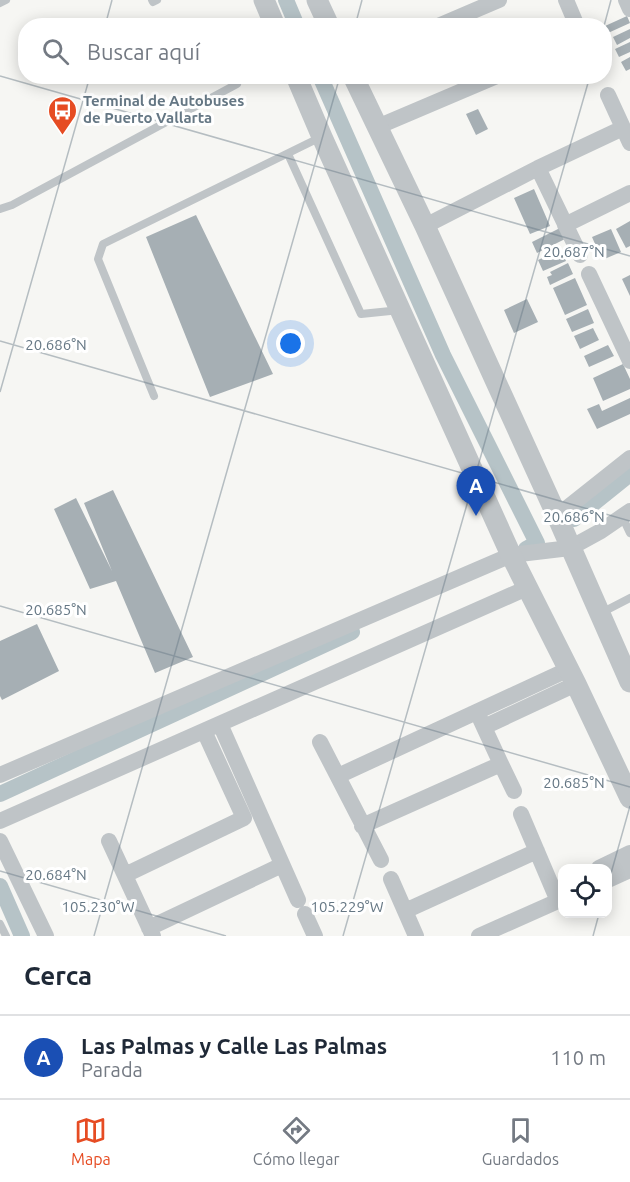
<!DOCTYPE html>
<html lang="es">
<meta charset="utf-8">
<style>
:root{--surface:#fff;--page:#f2f2f3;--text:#1f2937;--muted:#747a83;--line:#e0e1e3;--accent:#e64c23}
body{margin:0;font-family:Ubuntu,sans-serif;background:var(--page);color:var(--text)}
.controls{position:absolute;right:18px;bottom:18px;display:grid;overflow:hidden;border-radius:12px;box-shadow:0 3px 15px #0003}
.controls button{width:54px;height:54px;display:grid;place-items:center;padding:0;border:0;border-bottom:2px solid var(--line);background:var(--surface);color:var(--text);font:30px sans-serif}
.you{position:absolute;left:291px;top:344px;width:21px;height:21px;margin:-15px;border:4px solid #fff;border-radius:50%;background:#1a73e8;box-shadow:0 0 0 9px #1a73e833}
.badge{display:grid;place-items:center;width:39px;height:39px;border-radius:50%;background:var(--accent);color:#fff;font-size:20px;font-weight:700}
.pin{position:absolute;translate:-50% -50px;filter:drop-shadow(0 2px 3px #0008)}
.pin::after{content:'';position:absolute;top:32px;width:21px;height:18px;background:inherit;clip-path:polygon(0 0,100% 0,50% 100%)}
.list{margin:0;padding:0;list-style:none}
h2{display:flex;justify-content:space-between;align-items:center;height:78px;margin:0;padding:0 24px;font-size:26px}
h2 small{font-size:20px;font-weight:400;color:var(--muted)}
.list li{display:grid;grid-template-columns:39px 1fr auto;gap:18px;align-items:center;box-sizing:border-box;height:84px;padding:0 24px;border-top:2px solid var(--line)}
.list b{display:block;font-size:22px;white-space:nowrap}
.list p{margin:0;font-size:20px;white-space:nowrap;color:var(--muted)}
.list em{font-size:20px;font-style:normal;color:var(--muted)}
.icon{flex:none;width:33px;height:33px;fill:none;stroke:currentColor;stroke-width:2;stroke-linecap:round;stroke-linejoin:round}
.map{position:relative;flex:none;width:630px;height:936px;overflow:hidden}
.search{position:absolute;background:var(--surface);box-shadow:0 3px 15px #0003;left:18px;right:18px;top:18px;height:66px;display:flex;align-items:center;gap:15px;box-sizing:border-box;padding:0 21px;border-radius:24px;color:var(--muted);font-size:22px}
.sheet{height:162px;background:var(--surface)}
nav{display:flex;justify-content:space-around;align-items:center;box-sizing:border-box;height:84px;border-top:2px solid var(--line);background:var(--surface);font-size:16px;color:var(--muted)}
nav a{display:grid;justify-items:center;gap:3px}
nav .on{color:var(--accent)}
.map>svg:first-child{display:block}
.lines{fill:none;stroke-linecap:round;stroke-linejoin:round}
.canal{stroke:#b6c3c7;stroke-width:16}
.building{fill:#a6afb4}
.service{stroke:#bfc4c7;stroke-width:8}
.minor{stroke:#bfc4c7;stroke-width:16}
.tertiary{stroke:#bfc4c7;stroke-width:21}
.ticks{fill:none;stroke:#657784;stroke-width:1.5;stroke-opacity:0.45}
.labels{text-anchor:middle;stroke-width:6;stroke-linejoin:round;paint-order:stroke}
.poi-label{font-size:15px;font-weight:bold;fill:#657784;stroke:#fff;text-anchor:start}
.ticks-label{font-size:15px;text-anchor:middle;fill:#657784;stroke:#fff;stroke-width:6;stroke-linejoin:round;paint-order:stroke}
</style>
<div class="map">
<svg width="630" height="936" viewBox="0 0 630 936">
<rect width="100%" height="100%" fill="#f6f6f3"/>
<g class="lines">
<path class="canal" d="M286,0L297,26
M320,76L443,355L537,543L526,549
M574,519L630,474
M0,794L352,632
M0,886L22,936"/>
</g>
<path class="building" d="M627,16L630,23L608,33L605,26Z
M630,29V38L617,45L613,37Z
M630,42V52L619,57L615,49Z
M630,57V69L626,71L621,62Z
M478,109L488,129L476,135L466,114Z
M534,189L550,226L530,234L514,198Z
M196,215L273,374L210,397L146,237Z
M630,221V246L626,248L616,229Z
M560,228L565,239L537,253L532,242Z
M611,229L621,252L602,260L592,237Z
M561,249L566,261L543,271L538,260Z
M568,263L573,274L550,285L547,277L552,275L550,272Z
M630,275V296L622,279Z
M575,278L587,305L565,315L553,288Z
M527,299L538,322L514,333L504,310Z
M588,309L594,323L572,332L566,319Z
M593,328L599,340L580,349L574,336Z
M608,345L614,356L589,367L584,356Z
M623,364L630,379V389L603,401L593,378Z
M630,398V414L597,429L587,409L599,404L602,411Z
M113,490L193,657L155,673L116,581L90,589L54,509L76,498L112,571L84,503Z
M37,624L59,671L2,700L0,696V641Z"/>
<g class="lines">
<path class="service" d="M152,0L153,2L157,0
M0,3L6,0
M288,154L361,314L400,310
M0,209L12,205L237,84
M154,396L98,259L103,244L321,137
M622,516L630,533
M601,613L630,598
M0,924L6,936"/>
<path class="minor" d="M566,0L577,26
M626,0L630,9
M438,26L499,0
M608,95L630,143
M377,127L497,76
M538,168L580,255
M565,225L630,193
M425,226L538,168L623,128
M589,274L630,361
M557,516L630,458
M220,724L298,900
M484,727L576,684
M320,742L381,860
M501,764L514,791
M0,775L511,555L570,548L601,531L630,511
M338,776L567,670
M0,821L527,588
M362,826L501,764L477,712
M0,841L46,936
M109,841L153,936
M599,868L630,853
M125,875L244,818L204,731
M391,879L416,936
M608,880L630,870
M405,911L537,851
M305,914L315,936
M149,928L282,865
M479,936L558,901L521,814"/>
<path class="tertiary" d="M264,0L275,26
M317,0L329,26
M296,76L322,137L511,555L576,684L630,798
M353,76L425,226L557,516L630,682"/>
</g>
<path class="ticks" d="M105,26L112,0M355,26L362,0M604,26L611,0M0,76L630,256M0,341L630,521M0,392L90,76M0,606L630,787M0,871L226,936M608,884L630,806M94,936L340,76M343,936L590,76M593,936L599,914"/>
<defs>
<symbol id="bus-pin" viewBox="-11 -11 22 30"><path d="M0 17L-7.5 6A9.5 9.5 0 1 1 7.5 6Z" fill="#e64c23" stroke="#fff"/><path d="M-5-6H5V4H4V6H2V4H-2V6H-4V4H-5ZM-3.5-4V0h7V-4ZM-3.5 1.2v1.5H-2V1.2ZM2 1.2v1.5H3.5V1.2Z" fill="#fff"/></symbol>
</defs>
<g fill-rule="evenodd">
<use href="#bus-pin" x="46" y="94" width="33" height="45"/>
</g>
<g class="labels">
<g class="poi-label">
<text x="83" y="106">Terminal de Autobuses<tspan x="83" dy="17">de Puerto Vallarta</tspan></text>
</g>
</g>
<g class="ticks-label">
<text x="574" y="257">20.687°N</text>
<text x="56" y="350">20.686°N</text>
<text x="574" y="522">20.686°N</text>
<text x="56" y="615">20.685°N</text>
<text x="574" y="788">20.685°N</text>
<text x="56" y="880">20.684°N</text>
<text x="98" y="912">105.230°W</text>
<text x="347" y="912">105.229°W</text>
</g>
</svg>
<div class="controls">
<button><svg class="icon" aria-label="locate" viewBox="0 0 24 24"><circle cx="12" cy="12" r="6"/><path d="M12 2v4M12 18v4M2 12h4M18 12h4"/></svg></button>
</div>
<div class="you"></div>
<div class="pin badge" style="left:476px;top:516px;background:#1a4fb4">A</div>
<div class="search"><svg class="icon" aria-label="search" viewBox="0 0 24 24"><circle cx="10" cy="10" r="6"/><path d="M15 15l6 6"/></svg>Buscar aquí</div>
</div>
<section class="sheet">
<h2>Cerca<small></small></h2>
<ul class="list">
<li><span class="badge" style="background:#1a4fb4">A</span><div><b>Las Palmas y Calle Las Palmas</b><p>Parada</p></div><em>110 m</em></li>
</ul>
</section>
<nav>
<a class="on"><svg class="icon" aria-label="map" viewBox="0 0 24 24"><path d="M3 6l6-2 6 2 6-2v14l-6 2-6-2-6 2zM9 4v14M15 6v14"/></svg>Mapa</a>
<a><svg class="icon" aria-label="directions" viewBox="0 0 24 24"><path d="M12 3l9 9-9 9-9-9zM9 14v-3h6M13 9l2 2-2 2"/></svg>Cómo llegar</a>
<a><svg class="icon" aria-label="saved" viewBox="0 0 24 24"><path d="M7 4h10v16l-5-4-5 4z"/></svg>Guardados</a>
</nav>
